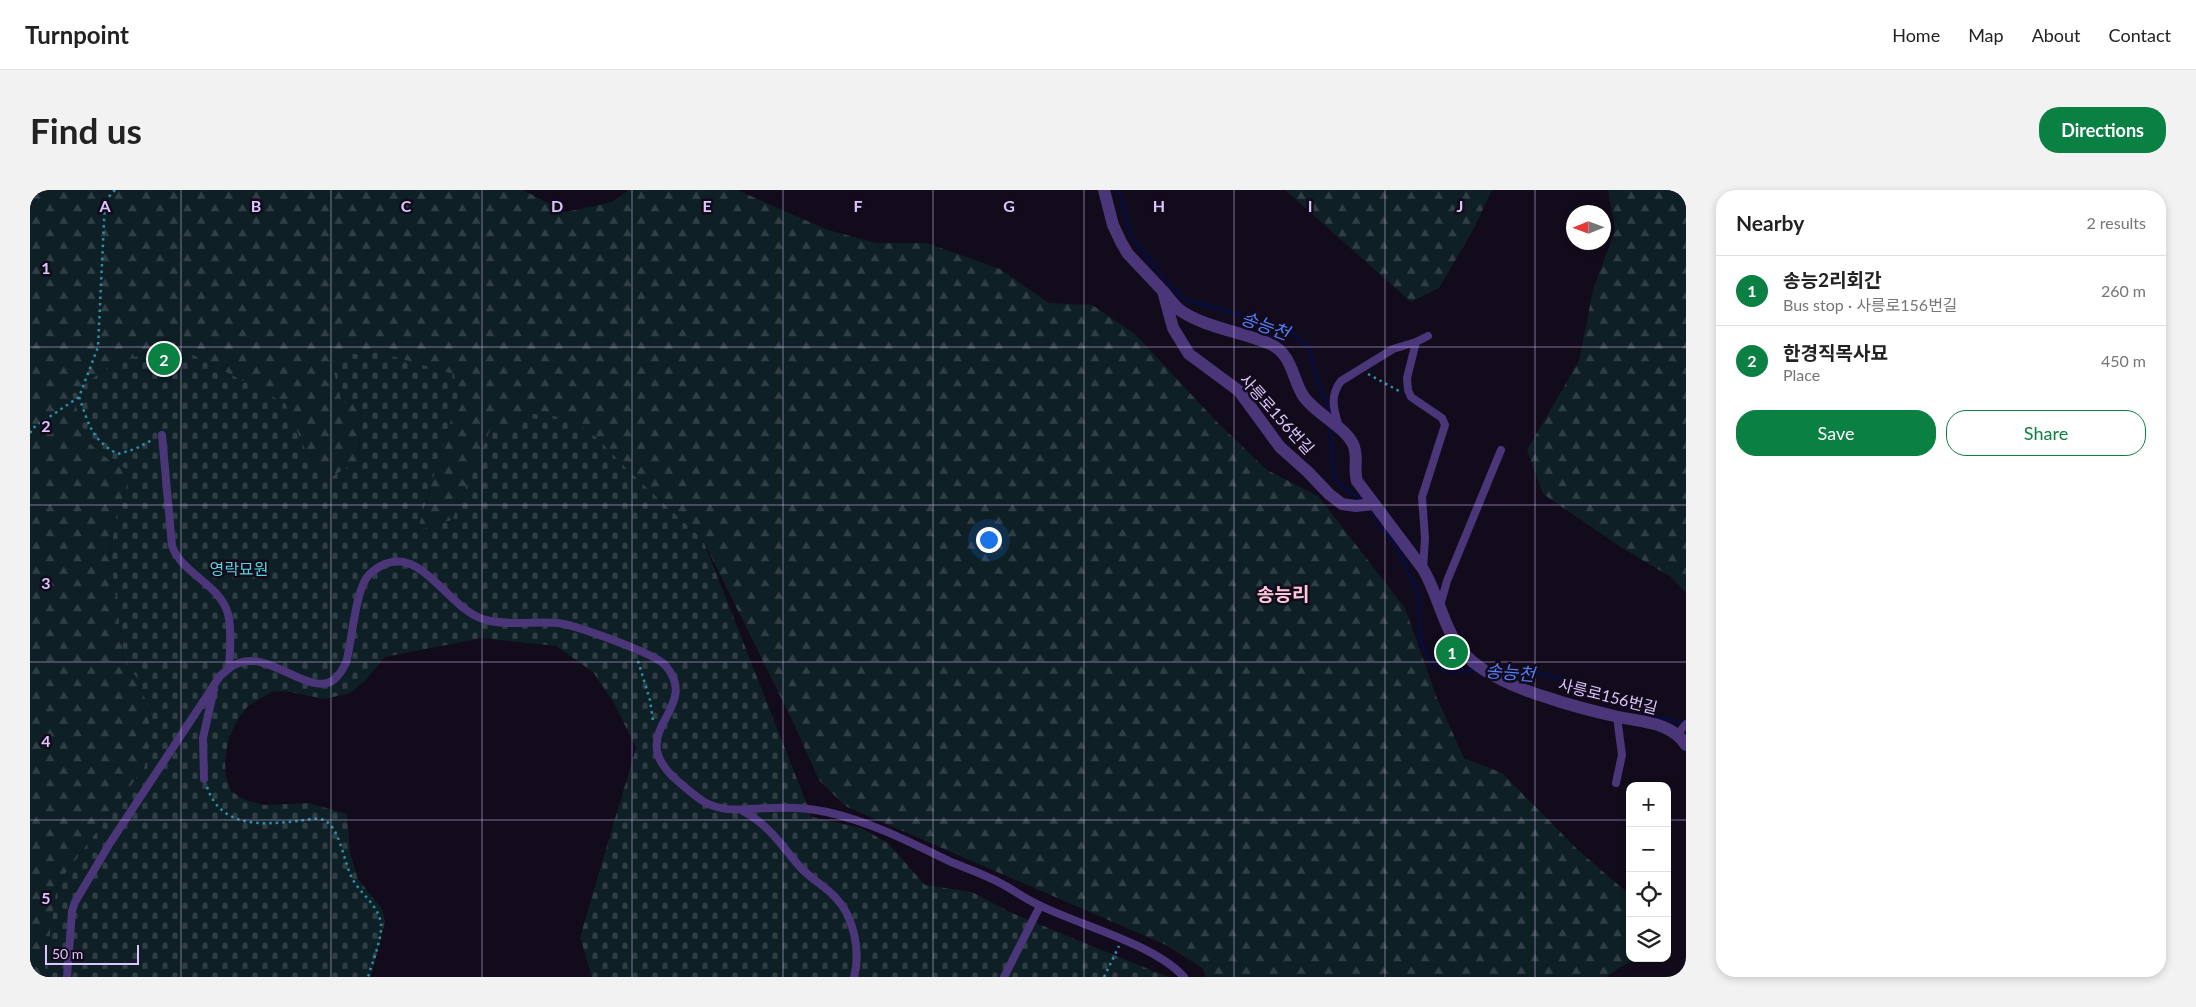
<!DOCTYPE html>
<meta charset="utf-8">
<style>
:root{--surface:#fff;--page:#f2f2f2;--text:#222;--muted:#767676;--line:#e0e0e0;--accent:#0b8043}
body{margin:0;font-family:Lato,"Noto Sans KR",sans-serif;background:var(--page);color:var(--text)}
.controls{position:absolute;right:15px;bottom:15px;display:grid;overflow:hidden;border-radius:10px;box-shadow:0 2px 8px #0003}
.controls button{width:45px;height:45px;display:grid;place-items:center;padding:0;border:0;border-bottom:1px solid var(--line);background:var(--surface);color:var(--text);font:25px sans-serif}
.compass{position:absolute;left:1536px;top:15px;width:45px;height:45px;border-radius:50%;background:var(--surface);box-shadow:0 2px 8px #0003;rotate:269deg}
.scale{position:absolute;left:15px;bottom:12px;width:94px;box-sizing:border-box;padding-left:5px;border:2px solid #ddc6fe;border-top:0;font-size:14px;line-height:18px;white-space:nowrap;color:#ddc6fe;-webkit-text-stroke:4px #120b1b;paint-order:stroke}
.you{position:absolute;left:958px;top:349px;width:18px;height:18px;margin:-12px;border:4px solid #fff;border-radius:50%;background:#1a73e8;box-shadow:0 0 0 8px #1a73e833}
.badge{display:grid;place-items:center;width:32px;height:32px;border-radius:50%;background:var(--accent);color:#fff;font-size:16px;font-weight:700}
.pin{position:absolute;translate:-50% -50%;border:2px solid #fff;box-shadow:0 1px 5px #0006}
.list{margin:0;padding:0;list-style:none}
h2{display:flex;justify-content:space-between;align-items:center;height:65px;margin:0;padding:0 20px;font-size:21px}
h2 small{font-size:16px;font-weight:400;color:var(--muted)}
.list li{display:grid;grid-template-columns:32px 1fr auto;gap:15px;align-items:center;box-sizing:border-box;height:70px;padding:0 20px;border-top:1px solid var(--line)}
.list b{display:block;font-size:19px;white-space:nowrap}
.list p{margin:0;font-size:16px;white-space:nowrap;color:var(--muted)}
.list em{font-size:16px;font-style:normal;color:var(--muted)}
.actions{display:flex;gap:10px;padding:15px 20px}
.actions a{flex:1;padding:11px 0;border:1px solid var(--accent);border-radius:20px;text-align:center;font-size:18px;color:var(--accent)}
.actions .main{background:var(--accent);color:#fff}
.icon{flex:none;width:28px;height:28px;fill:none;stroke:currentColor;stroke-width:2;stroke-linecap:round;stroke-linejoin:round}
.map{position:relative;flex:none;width:1656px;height:787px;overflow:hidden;border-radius:20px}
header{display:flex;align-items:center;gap:30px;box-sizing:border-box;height:70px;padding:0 25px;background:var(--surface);border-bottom:1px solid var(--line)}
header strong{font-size:24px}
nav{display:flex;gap:28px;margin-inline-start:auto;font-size:18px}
.intro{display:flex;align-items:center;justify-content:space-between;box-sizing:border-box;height:120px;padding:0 30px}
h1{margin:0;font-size:35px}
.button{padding:12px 22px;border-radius:20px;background:var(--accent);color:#fff;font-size:18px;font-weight:700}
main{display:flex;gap:30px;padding:0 30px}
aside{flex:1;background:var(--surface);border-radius:20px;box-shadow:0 2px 8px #0003}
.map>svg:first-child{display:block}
.forest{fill:url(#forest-firs)}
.cemetery{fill:url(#cemetery-stones)}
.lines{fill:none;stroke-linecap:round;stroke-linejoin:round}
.stream{stroke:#090c36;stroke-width:4}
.path{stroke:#2d8eab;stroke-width:2.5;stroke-dasharray:2.5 4;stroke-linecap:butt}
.lane{stroke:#4c367a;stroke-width:8}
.street{stroke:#4c367a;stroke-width:12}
.grid{fill:none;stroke:#ddc6fe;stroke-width:1;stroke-opacity:0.55}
.labels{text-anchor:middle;stroke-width:5;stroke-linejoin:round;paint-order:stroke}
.street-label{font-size:16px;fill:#ddc6fe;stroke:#120b1b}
.park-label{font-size:16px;fill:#54d7dc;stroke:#120b1b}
.water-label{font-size:18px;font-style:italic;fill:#557efd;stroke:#120b1b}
.quarter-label{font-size:19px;font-weight:bold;fill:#fec7da;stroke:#120b1b}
.grid-label{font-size:16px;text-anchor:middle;font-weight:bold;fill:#ddc6fe;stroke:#120b1b;stroke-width:5;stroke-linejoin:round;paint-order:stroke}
</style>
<header>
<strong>Turnpoint</strong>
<nav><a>Home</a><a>Map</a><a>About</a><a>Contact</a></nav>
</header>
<div class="intro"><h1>Find us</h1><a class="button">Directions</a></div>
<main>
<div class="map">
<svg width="1656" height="787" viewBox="0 0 1656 787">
<defs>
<pattern id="forest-firs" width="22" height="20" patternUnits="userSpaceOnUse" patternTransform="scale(1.25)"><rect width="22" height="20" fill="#0e1f25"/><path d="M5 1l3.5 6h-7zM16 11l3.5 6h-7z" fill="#313e46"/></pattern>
<pattern id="cemetery-stones" width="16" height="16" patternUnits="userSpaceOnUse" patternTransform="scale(1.25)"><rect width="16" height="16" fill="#0e1f25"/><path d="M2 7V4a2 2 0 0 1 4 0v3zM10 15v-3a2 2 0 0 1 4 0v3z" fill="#313e46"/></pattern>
</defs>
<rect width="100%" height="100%" fill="#120b1b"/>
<path class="forest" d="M0,0H493L536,22L582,12L599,0H707L798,40L846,53H897L970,79L1019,113L1062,115L1105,144L1187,232L1237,280L1288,306L1375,418L1407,508L1434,568L1472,583L1548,660L1600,705V768H1605L1576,787H1176L1172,778L1136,755L815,616L789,590L763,532L673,350L601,283L567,248L495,223L477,239L460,241L422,330L387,341L428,206L331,212L329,271L298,289L281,273L254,213L74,266L101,282L86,328L80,366L95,472L110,492L119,521L120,555L114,578L27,695L14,787H0Z
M1255,0H1462L1443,40L1409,98L1381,112Z
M1578,0H1656V403L1641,387L1589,356L1513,304L1497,260L1549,171L1563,100L1585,40Z"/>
<path class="cemetery" d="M141,156L150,158L255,213L281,273L298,289L329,270L331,213H312L303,178L314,165L348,162L424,184L428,206L387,341L422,330L460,240L477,239L495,223L539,228L567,248L601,283L673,350L782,627L831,638L858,653L895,695L942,702L982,723L1138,787H562L550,747L606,558L584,513L563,482L526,456L452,448L355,467L334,492L320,503L295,509L254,501L242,502L218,516L208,529L198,550L195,572L196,586L201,601L213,609L234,615L279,613L317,624L320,662L328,689L352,719L355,731L341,787H14L27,695L114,578L120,555L119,521L110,492L95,472L80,366L86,328L101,282L74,266L57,251L42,204L78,177L129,158Z"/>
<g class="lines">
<path class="stream" d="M1089,0L1101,46L1127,80L1153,109L1221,128L1261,142L1279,158L1289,197L1298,214L1299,226
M1300,236C1302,247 1301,285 1307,291C1312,298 1323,303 1330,308
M1342,324L1364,353L1388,401L1391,452L1402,472L1416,482L1448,480
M1460,480L1500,482L1549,492L1586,514L1655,534"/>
<path class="path" d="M85,0L75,11L68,157L49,207C59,234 61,250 88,264L105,259L124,249
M1338,184L1369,201
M0,243L3,238L49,207
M608,471L620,510L623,531
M177,597C191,638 231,635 268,631C276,630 286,627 294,630C310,637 314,673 322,688C330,704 350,716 351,735C352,749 342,773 338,787
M1074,787L1089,756"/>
<path class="lane" d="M1386,152L1377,188L1378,200L1381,207L1412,228L1415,235L1392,307L1395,348L1393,379
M1309,237C1304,219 1299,207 1311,191L1363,159L1386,152L1398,146
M132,245L142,356C152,384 190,394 198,424C202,441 200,461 199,478
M1410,416L1417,391L1471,260
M1647,545L1656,534
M174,589L173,548L184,499
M1586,593L1592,565L1587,527
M713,621C740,636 751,655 770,677C781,689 795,696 805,707C824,726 831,762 824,787
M37,787L42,721L45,712L80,653L190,486C196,481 202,475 209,473C239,461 278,505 302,491C309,487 312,480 316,473C322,451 325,404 337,387C342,381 348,377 355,374C394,358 419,421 456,430C479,436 505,431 528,433C545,435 627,464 636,476C673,521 588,542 650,593C658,600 667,608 676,613C699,624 719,618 742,618C760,617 779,618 797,622C841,632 880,652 921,672C938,679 956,685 972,694C985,701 997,710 1011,716C1052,736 1124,754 1154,787
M974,787L1010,716"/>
<path class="street" d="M1074,0L1083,35L1091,52L1098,64L1133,101L1143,138L1159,164L1209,201L1250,257L1278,282L1299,304L1312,314L1326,316L1343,314
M1133,101C1139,108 1144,116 1151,121C1177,138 1212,142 1240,154C1263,164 1262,190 1274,207C1286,224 1314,236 1323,254C1329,267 1323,279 1327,291L1393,379C1411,409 1414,448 1443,472C1465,490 1495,501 1522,509C1542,516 1563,521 1584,526C1609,532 1641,531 1656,555"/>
</g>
<path class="grid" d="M151,0V787M301,0V787M452,0V787M602,0V787M753,0V787M903,0V787M1054,0V787M1204,0V787M1355,0V787M1505,0V787M0,157H1656M0,315H1656M0,472H1656M0,630H1600M1637,630H1656"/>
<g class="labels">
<g class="street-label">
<text transform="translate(1247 224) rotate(48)" y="6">사릉로156번길</text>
<text transform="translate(1578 506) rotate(14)" y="6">사릉로156번길</text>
</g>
<g class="park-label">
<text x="209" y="385">영락묘원</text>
</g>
<g class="water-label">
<text transform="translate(1235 136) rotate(20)" y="6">송능천</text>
<text transform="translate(1480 483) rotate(5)" y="6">송능천</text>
</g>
<g class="quarter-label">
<text x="1253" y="411">송능리</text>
</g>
</g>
<g class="grid-label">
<text x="75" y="22">A</text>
<text x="226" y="22">B</text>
<text x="376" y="22">C</text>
<text x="527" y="22">D</text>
<text x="677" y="22">E</text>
<text x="828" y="22">F</text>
<text x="979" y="22">G</text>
<text x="1129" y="22">H</text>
<text x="1280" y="22">I</text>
<text x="1430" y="22">J</text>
<text x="16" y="84">1</text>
<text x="16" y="242">2</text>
<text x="16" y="399">3</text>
<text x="16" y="557">4</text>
<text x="16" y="714">5</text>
</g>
</svg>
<div class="controls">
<button>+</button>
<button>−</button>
<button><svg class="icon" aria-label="locate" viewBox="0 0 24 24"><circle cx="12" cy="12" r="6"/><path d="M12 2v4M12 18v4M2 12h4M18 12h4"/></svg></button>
<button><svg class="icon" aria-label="layers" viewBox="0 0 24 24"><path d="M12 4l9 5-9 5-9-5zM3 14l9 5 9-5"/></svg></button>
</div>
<svg class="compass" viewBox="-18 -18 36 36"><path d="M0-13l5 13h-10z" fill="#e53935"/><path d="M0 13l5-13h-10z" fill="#767676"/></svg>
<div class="scale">50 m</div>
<div class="you"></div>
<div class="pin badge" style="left:1422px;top:462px">1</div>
<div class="pin badge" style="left:134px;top:169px">2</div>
</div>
<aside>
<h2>Nearby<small>2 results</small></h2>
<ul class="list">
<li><span class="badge">1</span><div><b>송능2리회간</b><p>Bus stop · 사릉로156번길</p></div><em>260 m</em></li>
<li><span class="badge">2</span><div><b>한경직목사묘</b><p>Place</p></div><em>450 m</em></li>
</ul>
<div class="actions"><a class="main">Save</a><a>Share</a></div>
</aside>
</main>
